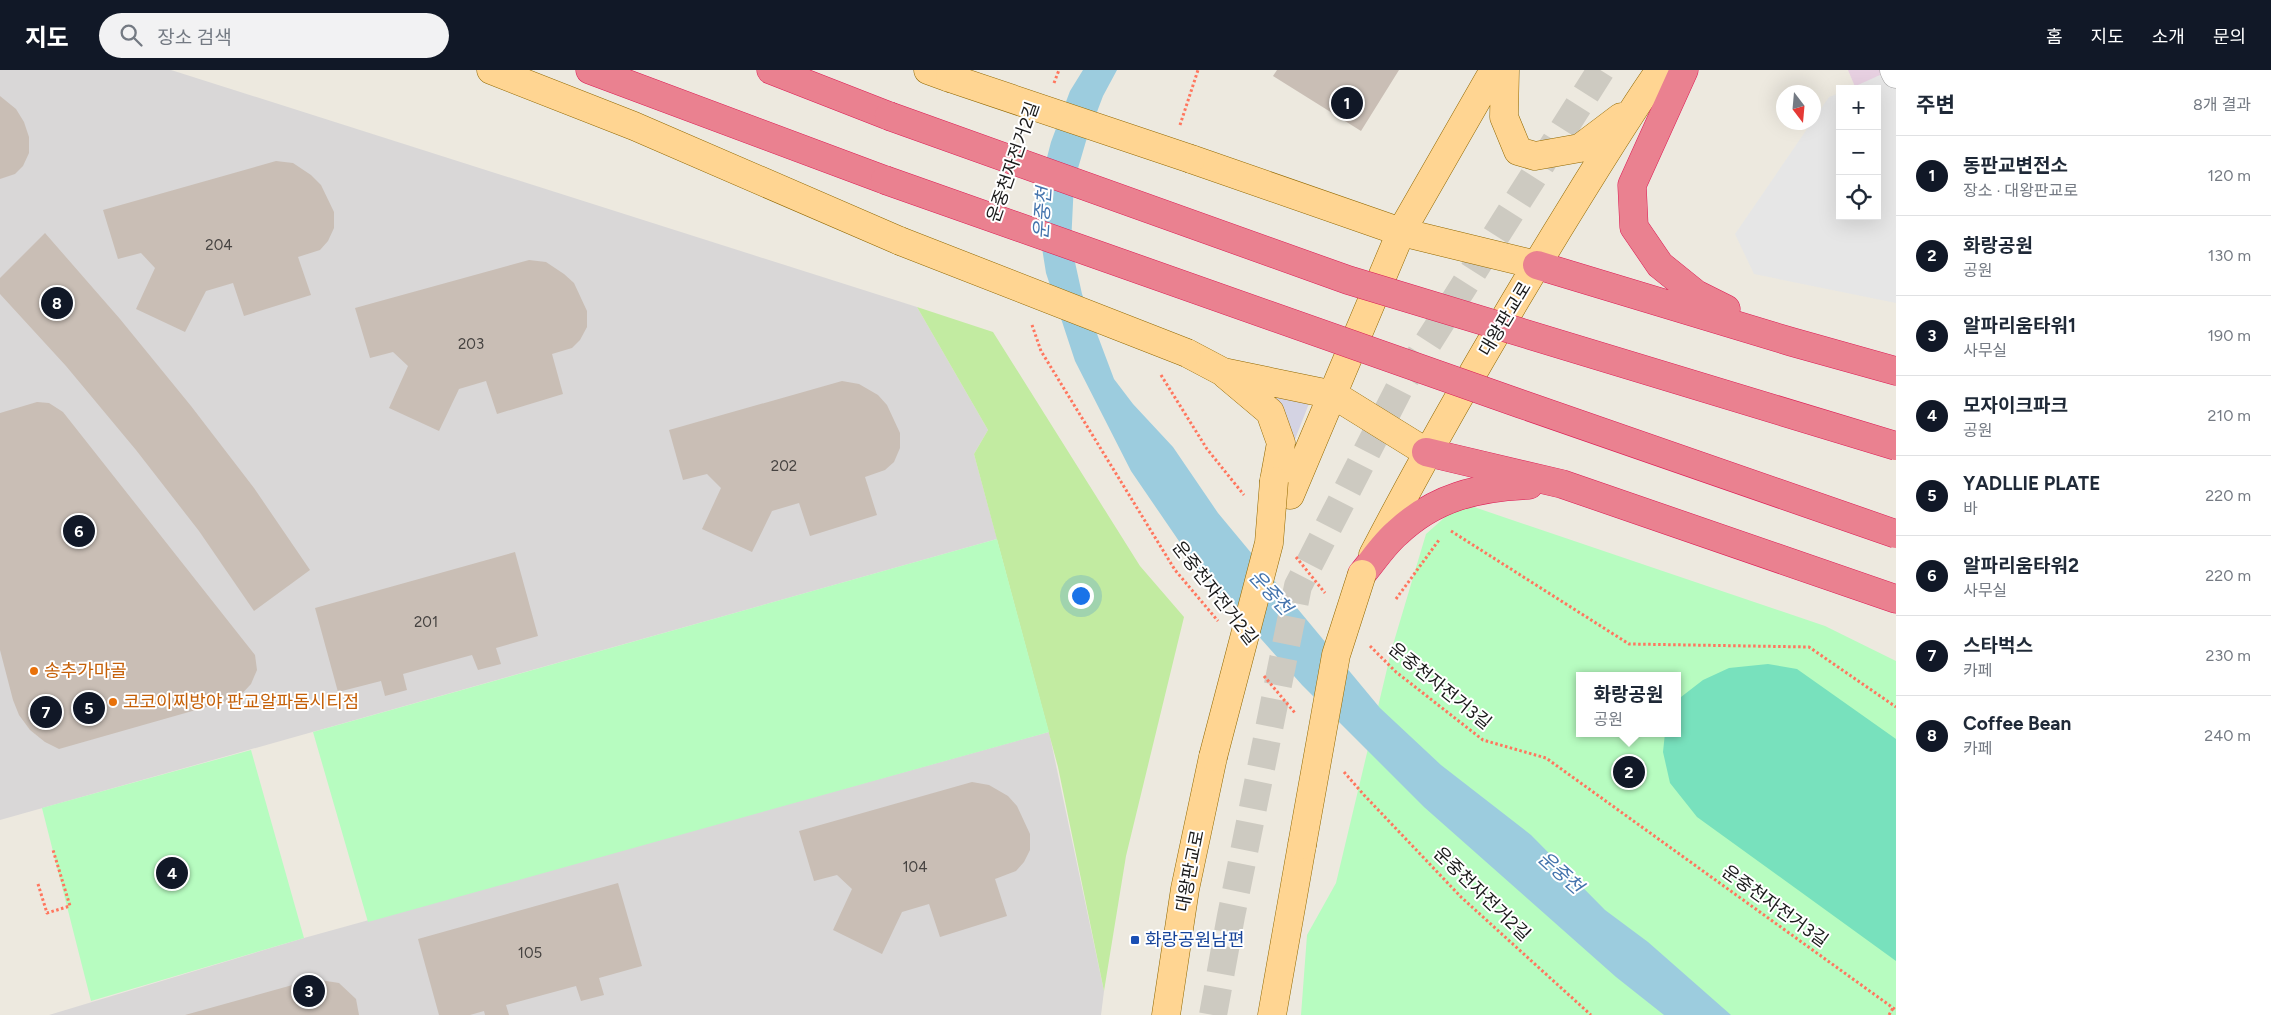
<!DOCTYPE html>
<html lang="ko">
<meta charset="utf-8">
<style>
:root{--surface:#fff;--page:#f2f2f3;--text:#1f2937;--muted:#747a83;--line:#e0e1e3;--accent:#111827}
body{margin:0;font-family:Figtree,"Noto Sans KR",sans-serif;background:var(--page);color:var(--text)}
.controls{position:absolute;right:15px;top:15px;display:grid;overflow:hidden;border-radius:0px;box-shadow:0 5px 20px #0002}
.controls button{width:45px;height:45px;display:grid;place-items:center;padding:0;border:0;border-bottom:1px solid var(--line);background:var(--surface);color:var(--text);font:25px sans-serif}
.compass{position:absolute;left:1776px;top:15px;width:45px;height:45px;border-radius:50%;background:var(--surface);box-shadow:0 5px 20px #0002;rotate:164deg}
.you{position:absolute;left:1080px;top:525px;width:18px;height:18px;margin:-12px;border:4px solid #fff;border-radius:50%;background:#1a73e8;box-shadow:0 0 0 8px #1a73e833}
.badge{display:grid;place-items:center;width:32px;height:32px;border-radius:50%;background:var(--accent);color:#fff;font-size:16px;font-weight:700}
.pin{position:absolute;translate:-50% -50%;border:2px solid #fff;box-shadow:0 1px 5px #0006}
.popup{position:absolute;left:1576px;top:602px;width:105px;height:65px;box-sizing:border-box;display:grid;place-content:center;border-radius:0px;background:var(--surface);filter:drop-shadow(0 1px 4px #0005);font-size:16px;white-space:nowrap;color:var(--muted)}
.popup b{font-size:19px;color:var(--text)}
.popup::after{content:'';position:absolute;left:50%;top:100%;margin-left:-10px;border:10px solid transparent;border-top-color:var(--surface)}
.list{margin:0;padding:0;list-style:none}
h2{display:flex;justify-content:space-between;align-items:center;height:65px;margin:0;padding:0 20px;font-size:21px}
h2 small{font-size:16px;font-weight:400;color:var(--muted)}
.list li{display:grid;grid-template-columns:32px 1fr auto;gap:15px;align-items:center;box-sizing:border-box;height:80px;padding:0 20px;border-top:1px solid var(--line)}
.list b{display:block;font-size:19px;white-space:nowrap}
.list p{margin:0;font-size:16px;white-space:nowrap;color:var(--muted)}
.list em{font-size:16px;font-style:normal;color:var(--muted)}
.icon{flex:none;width:28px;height:28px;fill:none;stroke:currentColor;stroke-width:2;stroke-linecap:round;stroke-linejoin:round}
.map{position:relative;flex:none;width:1896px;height:945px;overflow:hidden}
header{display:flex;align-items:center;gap:30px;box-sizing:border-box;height:70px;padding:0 25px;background:var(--accent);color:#fff}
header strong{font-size:24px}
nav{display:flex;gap:28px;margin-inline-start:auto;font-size:18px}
.search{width:350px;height:45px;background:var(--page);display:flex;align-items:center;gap:12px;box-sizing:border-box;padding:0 18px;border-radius:28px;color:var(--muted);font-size:19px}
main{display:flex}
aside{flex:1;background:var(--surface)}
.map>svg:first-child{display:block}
.residential{fill:#d9d7d7}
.industrial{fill:#e7d0e1}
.grass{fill:#c2eba1}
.park{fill:#b7fcc0;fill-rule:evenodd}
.pitch{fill:#78e1bd}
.parking{fill:#e6e6e6}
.plaza{fill:#d4d3e3}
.water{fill:#9cccde}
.building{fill:#c9beb5}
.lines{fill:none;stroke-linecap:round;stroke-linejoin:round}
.major-tunnel{stroke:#cdcac1;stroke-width:28;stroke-dasharray:28 14;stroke-linecap:butt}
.minor-casing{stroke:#a1a1a1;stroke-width:29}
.major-casing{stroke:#916800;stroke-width:29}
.highway-casing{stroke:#dc1b54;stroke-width:29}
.path{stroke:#ff765e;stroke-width:3;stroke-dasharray:2.5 2.5;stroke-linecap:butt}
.minor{stroke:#fff;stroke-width:28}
.major{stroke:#ffd592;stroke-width:28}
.highway{stroke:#ea8190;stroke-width:28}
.major-bridge-casing{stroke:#916800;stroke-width:29;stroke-linecap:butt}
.highway-bridge-casing{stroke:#dc1b54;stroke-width:29;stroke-linecap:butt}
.major-bridge{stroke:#ffd592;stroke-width:28}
.highway-bridge{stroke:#ea8190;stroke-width:28}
.food-dot{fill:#e8710a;stroke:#fff;stroke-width:2}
.transit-dot{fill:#1a4fb4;stroke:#fff;stroke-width:2}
.labels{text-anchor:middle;stroke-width:4;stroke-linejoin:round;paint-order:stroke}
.number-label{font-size:15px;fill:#464341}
.street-label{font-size:18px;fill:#1a1a1a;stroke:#fff}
.food-label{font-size:18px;fill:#c56008;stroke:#fff;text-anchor:start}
.transit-label{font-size:18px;fill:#164399;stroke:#fff;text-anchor:start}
.water-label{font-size:19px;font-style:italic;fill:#4474ad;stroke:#fff}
</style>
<header>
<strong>지도</strong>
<div class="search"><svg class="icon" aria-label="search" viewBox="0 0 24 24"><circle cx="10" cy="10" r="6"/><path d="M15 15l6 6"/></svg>장소 검색</div>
<nav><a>홈</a><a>지도</a><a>소개</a><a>문의</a></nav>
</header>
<main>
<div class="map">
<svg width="1896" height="945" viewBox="0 0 1896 945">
<rect width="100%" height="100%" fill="#ede9df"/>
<path class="residential" d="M0,0H171L917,237L988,360L974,384L997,469L0,750Z
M1049,662L1104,921L1101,945H49L304,868Z"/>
<path class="industrial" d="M1848,0H1896L1877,19H1856Z"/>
<path class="grass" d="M917,237L993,262L1140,496L1184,547L1126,786L1104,921L1058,697L974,384L988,360Z"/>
<path class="park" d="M1474,437L1825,556L1896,591V945H1301L1307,865L1336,813L1392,578L1426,464L1452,441ZM1580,606H1678V663H1580Z
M997,469L1049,662L368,852L313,662Z
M251,680L304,868L91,931L42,738Z"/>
<path class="pitch" d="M1768,594L1797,599L1896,669V891L1697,747L1670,713L1663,682L1665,663H1678V633L1681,627L1703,610L1729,598Z"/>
<path class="parking" d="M1891,0H1896V233L1754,204L1735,164L1829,27L1840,23V146H1877V19H1849Z"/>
<path class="plaza" d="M1262,317L1310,331L1290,382Z"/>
<path class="water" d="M1083,0H1117L1103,26L1086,71L1074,112L1071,174L1082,224L1114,309L1133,334L1173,377L1218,443L1380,638L1441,695L1531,765L1605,840L1648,872L1731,945H1664L1616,907L1424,737L1302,615L1196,496L1131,401L1075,291L1046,203L1035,134L1051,72L1070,21Z"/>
<path class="building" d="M1277,0H1399L1361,61L1273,6Z
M0,26L16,39L24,52L29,67V83L23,96L15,104L0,109Z
M276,91L293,93L311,105L321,115L334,142V158L328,171L320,180L298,187L311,225L244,246L233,213L206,221L185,262L136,239L155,198L141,183L118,189L103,140Z
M45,163L120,249L191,336L254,418L310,500L254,541L199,461L136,380L66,296L0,224V208Z
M529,190L546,192L564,204L574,213L587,241V257L580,270L572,278L552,284L563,324L497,344L486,311L459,319L439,361L389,338L408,296L393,282L370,288L355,238Z
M842,311L859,314L878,325L887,335L900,363V378L894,392L885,400L865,407L877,445L810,466L799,433L772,441L752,482L702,459L721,418L707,404L683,410L669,360Z
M37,332L49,333L63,342L255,585L257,600L251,614L238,628L59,679L45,672L30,660L19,645L13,630L0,580V343Z
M515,482L538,566L496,578L501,594L478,600L472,585L403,604L407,620L385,626L381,611L338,622L315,538Z
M972,712L989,715L1008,726L1017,736L1030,764V780L1024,792L1016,801L995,809L1007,846L940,867L929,834L902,842L882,884L833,860L852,819L837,805L814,811L799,761Z
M618,813L642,896L599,908L604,925L581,931L576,916L506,935L509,945H485L484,941L470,945H439L418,869Z
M314,909L339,913L356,929L359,945H185Z"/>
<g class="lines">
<path class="major-tunnel" d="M1213,945L1231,846L1298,516L1401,315L1601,0"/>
<defs>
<path id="minor" d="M1894,0L1896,4"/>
<path id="major" d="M491,0L634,56L900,171
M928,0L950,8
M1505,0L1504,47L1518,81L1535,86L1580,78L1621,47
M1191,89L1401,162L1537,195
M1187,283L1223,302L1334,325L1426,382
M1226,305L1270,342L1281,373L1274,411
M1290,425L1401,162L1494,0
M1373,485C1430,375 1492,268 1556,163C1590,108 1623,53 1660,0
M1166,945L1185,819L1213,687
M1272,945L1302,775"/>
<path id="highway" d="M590,0L885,110
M771,0L889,46
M1684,0L1632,115L1634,157L1660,195L1696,224L1726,239
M1537,195L1792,272L1896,301
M1426,382L1562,414L1896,529
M1362,504C1373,491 1384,474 1397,463C1435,427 1478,417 1529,415"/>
</defs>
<use href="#minor" class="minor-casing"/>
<use href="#major" class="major-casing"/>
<use href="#highway" class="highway-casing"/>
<path class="path" d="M1054,13L1059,0
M1180,55L1198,0
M1032,255L1041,281L1175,500L1218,551
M1161,305L1207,379L1244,425
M1451,461L1629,574L1809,577L1896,637
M1296,487L1325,523
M1396,529L1439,470
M1370,576L1396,602L1483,670L1546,688L1896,940
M1264,606L1295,643
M1344,702L1364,725L1461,827L1591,945
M38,814L47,843L70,836L53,780
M1889,945L1893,938"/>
<use href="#minor" class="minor"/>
<use href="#major" class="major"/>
<use href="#highway" class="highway"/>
<defs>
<path id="major-bridge" d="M950,8L1191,89
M900,171L1187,283
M1213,687L1269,473L1274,411
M1302,775L1336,585L1362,504"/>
<path id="highway-bridge" d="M889,46L1348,210L1896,376
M885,110L1521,334L1896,464"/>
</defs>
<use href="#major-bridge" class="major-bridge-casing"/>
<use href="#highway-bridge" class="highway-bridge-casing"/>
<use href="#major-bridge" class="major-bridge"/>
<use href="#highway-bridge" class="highway-bridge"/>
</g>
<g class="food-dot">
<circle cx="34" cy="601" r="5"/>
<circle cx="113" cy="632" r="5"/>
</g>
<rect class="transit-dot" x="1130" y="865" width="10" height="10" rx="2.5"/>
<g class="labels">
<g class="number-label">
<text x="219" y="180">204</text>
<text x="471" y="279">203</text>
<text x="784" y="401">202</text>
<text x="426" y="557">201</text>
<text x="915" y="802">104</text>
<text x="530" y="888">105</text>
</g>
<g class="street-label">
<text transform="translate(1013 92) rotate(-71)" y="6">운중천자전거2길</text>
<text transform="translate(1505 249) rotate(-59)" y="6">대왕판교로</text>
<text transform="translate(1215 523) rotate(52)" y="6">운중천자전거2길</text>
<text transform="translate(1440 616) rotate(39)" y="6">운중천자전거3길</text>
<text transform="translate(1190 801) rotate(-79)" y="6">대왕판교로</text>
<text transform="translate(1482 824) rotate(44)" y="6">운중천자전거2길</text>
<text transform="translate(1775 836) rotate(36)" y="6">운중천자전거3길</text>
</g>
<g class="food-label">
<text x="44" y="607">송추가마골</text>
<text x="123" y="638">코코이찌방야 판교알파돔시티점</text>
</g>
<g class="transit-label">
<text x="1145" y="876">화랑공원남편</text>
</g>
<g class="water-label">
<text transform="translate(1042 143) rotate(-86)" y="7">운중천</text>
<text transform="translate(1271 522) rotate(47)" y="7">운중천</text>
<text transform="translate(1561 802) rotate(42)" y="7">운중천</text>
</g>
</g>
</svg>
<div class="controls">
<button>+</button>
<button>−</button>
<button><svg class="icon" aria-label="locate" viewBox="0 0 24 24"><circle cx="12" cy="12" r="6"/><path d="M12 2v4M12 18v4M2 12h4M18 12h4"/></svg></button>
</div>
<svg class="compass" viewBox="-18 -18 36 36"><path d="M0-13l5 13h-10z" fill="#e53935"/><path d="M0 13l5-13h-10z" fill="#747a83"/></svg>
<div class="you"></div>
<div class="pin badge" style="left:1347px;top:33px">1</div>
<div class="pin badge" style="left:1629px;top:702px">2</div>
<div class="popup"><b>화랑공원</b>공원</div>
<div class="pin badge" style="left:309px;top:921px">3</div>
<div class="pin badge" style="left:172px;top:803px">4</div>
<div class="pin badge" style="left:89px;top:638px">5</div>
<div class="pin badge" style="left:79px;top:461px">6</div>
<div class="pin badge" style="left:46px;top:642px">7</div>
<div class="pin badge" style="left:57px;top:233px">8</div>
</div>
<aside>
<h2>주변<small>8개 결과</small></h2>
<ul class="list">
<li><span class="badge">1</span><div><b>동판교변전소</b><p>장소 · 대왕판교로</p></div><em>120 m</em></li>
<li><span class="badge">2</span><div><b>화랑공원</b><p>공원</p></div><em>130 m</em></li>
<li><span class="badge">3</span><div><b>알파리움타워1</b><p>사무실</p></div><em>190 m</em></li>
<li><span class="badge">4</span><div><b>모자이크파크</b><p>공원</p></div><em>210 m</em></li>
<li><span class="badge">5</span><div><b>YADLLIE PLATE</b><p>바</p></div><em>220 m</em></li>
<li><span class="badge">6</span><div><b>알파리움타워2</b><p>사무실</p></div><em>220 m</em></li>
<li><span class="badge">7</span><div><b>스타벅스</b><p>카페</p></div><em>230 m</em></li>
<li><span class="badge">8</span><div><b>Coffee Bean</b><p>카페</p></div><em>240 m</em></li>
</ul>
</aside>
</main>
